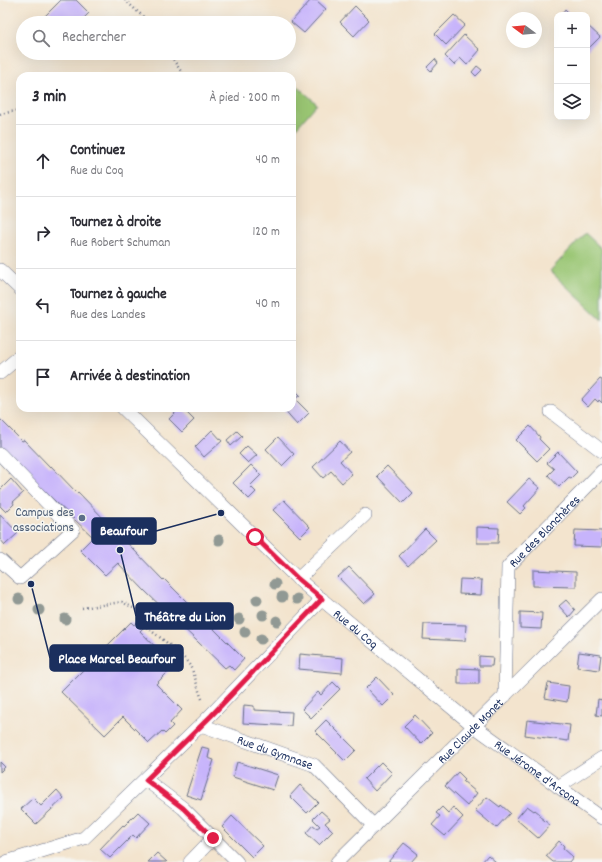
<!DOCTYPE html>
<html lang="fr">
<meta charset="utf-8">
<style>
:root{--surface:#fff;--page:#f2f2f3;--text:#2b2b33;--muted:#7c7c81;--line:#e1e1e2}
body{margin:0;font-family:Dekko,sans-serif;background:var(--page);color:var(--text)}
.controls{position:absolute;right:12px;top:12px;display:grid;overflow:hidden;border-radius:8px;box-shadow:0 4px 16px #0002}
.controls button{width:36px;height:36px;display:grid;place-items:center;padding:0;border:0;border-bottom:1px solid var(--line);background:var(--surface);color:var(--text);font:20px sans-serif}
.compass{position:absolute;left:506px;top:12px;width:36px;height:36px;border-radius:50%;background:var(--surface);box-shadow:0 4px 16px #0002;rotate:286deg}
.stop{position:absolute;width:12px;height:12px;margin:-9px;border:3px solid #e11d48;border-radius:50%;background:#fff}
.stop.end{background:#e11d48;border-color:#fff;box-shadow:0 1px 4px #0008}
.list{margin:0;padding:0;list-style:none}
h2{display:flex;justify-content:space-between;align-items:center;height:52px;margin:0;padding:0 16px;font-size:17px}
h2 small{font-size:13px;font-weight:400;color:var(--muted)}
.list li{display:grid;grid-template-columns:26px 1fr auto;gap:12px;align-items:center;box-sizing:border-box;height:72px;padding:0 16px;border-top:1px solid var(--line)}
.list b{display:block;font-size:15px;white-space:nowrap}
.list p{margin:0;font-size:13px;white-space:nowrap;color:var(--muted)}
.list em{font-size:13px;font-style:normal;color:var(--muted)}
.icon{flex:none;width:22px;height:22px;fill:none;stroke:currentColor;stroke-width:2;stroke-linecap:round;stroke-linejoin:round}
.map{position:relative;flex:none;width:602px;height:862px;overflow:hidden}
.search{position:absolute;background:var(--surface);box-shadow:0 4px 16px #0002;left:16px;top:16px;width:280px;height:44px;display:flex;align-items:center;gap:10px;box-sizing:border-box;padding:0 14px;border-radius:22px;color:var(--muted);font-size:15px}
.panel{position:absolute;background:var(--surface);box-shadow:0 4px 16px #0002;left:16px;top:72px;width:280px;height:340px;border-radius:12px}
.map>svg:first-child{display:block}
.green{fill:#9ac673;stroke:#5a7a68}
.building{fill:#c7b4fb}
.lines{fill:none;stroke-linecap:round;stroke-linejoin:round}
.street-casing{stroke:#676e85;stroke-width:14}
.path{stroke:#676e85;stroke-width:2.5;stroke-dasharray:1 3;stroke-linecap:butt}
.street{stroke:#fff;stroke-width:13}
.tree{fill:#919994}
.route{stroke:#e11d48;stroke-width:5}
.service-dot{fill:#5c6f8a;stroke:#f6f6f2;stroke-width:1.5}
.labels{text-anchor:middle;stroke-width:3;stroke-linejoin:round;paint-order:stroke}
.service-label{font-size:13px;fill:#4e5e75;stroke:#f6f6f2;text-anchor:end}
.street-label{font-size:13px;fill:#1b2f5e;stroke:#f6f6f2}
.leader{fill:none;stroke:#1b2f5e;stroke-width:1.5}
.callout-dot{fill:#1b2f5e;stroke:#f6f6f2;stroke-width:1.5}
.callout{fill:#1b2f5e;stroke:#1b2f5e;stroke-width:1.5}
.callout-label{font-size:14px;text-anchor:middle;font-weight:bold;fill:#fff}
</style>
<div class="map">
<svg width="602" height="862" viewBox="0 0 602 862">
<rect width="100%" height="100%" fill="#f6f6f2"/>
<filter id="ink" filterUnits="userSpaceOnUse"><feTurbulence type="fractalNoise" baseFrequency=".025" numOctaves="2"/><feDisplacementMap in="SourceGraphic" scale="8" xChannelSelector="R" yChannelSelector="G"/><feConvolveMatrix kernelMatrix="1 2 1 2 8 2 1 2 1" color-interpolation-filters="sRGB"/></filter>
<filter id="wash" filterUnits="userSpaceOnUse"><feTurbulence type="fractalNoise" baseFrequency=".012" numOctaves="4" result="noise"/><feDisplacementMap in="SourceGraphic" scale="16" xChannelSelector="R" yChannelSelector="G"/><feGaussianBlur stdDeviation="0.9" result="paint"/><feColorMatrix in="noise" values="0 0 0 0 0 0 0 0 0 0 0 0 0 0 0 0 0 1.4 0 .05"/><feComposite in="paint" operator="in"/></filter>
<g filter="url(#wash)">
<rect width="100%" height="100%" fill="#f3e4ce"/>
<path class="green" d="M292,81L317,104L292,133Z
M585,233L602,249V320L550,271Z"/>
<g id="blocks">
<path class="building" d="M61,0H76L89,13L79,23H49L44,17Z
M311,0H316L326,9L304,33L291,22Z
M355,6L369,20L354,36L340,22Z
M565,9L571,15H561Z
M454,15L465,25L446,45L435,34Z
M587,25L600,37L587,50Z
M464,35L480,50L467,65L460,58L454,65L445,56Z
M435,59L438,63L431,71L427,67Z
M477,66L482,70L476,76L472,72Z
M600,379L602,380V403L599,400L598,402L595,399L588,407L581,400Z
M294,389L300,395L295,399L309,413L297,425L282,408H292V391Z
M180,408H182L194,420L182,432L169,419Z
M0,419L22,441L24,440L50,467L51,466L77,493L78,492L163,580L164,579L244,659L234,670L229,665L225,668L145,591L118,563L105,575L80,550L93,537L0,449Z
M530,426L540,437L539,439L549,449L537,461L516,440Z
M212,430L222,441L204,457L195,447Z
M237,431L242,436L231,446L227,440Z
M278,437L294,454L282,466L266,449Z
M340,441L350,452L340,461L352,474L342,483L331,471L323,478L313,467Z
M247,446L257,455L248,463L239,454Z
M558,452L577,472L571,478L569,477L559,487L548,475L554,469L547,463Z
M251,465L261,475L250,486L256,492L249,499L233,483Z
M387,466L413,493L403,503L377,476Z
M11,479L23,493L13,502L14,504L6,512L0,506V490Z
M529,479L540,488L524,506L526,508L520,514L507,502Z
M284,500L310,527L300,537L273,510Z
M0,514L18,533L5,545L0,539Z
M477,527L499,528L498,543H477Z
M425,529L436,540L408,566L399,556Z
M575,530L602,531V547L574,546Z
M349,567L375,594L364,604L338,577Z
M533,570L576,572V587L533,586Z
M460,579L482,580L481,595L459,594Z
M566,600L575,610L569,617L559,606Z
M520,612L542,613L541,629L520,628Z
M140,619L146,625L140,631L174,666L156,684L182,710L170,723L173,726L165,734L162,731L149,743L123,717L105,735L61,692L131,622L134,625Z
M424,624L466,625L465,641L423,639Z
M579,652L601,655L599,670L577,667Z
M300,654L343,658L342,673L299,669Z
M479,656L493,657L492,666H479Z
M458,668L479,669V684H458Z
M377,677L394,695L383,706L366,688Z
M333,682L340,689L311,718L302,709L318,692L321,695Z
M548,683L569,686L567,702L545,698Z
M598,699L602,700V716L596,715Z
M244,705L254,706V710L292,712L291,726L243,723Z
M415,715L432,733L421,744L404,726Z
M326,720L356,750L345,761L315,731Z
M527,720L570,725L568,741L525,735Z
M202,747L210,749L208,758L214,760L201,800L186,795Z
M0,762L5,767L0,772Z
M237,762L278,775L273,790L233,777Z
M381,762L392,773L375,791L364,779Z
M458,772L465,779L463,781L477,793L467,806L445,786Z
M300,785L318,802L307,813L290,796Z
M57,790L64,798L36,824L21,809L33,798L41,806Z
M487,797L500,807L501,805L510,813L496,828L475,810Z
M527,806L534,811L535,810L540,814L539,816L550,825L538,838L516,819Z
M442,807L448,813L453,807L463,817L445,836L432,825L440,816L436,813Z
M321,811L330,819L325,823L333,831L319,845L306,833L313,825L317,828L320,826L313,819Z
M138,812L150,823L136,838L133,835L110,858L100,849L123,825L124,826Z
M232,816L263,846L252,857L222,827Z
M559,841L564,846L563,848L573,857L569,862H553L546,856Z
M404,843L418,854L411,862H388Z
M157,853L167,862H148Z
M488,855L496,862H482Z"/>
</g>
</g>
<g filter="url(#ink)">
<use href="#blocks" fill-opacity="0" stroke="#676e85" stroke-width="1"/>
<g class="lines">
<defs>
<g id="street">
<path d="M0,270L20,289"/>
<path d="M0,373L20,356"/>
<path id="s1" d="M123,408L298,579L320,598L474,726L602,818"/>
<path d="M551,412L602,451"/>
<path d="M0,454L73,530L20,578L0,560"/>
<path d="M298,579L365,515"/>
<path id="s2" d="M505,696L508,567L602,471"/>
<path id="s3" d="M201,725L314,765L374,826"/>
<path d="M146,780L183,808L237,862"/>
<path d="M558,787L602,758"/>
<path d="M6,862L84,838L201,725L322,599"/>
<path d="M190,862L213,838"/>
<path id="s4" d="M337,862L602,599"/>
</g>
</defs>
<use href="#street" class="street-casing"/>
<path class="path" d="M125,0L150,23
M169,53L184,76
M0,114L20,110
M82,608L122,602L143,613L144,625C157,636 182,652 190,666C195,674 198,691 203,701"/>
<use href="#street" class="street"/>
</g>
<g class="tree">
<circle cx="219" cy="540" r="5.5"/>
<circle cx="275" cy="584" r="5.5"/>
<circle cx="282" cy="597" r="5.5"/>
<circle cx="19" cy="599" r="5.5"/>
<circle cx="297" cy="599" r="5.5"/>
<circle cx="257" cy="600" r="5.5"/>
<circle cx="39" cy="610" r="5.5"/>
<circle cx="263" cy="615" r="5.5"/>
<circle cx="65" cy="619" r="5.5"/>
<circle cx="239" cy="619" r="5.5"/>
<circle cx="277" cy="621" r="5.5"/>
<circle cx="245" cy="632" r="5.5"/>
<circle cx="261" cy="639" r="5.5"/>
</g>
</g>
<g class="lines" filter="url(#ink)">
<path class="route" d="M213,838L183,808L146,780L211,716L322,599L298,579L255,537"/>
</g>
<circle class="service-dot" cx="82" cy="518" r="4"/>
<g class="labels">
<g class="service-label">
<text x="74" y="516">Campus des<tspan x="74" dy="15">associations</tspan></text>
</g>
<g class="street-label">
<text dy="5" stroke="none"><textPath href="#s2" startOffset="180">Rue des Blanchères</textPath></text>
<text dy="5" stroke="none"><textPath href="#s1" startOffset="321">Rue du Coq</textPath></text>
<text dy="5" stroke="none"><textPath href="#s4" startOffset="187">Rue Claude Monet</textPath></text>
<text dy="5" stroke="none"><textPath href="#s3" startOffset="79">Rue du Gymnase</textPath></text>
<text dy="5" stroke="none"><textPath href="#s1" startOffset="553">Rue Jérome d'Arcona</textPath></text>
</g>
</g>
<path class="leader" d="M221 513L156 531M120 550L136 616M31 584L50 658"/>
<g class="callout-dot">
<circle cx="221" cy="513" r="4"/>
<circle cx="120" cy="550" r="4"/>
<circle cx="31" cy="584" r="4"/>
</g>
<g class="callout">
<rect x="92" y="518" width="64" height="26" rx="4"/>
<rect x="136" y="603" width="97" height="26" rx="4"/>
<rect x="50" y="645" width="133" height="26" rx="4"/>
</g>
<g class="callout-label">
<text x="124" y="535">Beaufour</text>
<text x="185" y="621">Théâtre du Lion</text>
<text x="117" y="663">Place Marcel Beaufour</text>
</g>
</svg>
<div class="controls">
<button>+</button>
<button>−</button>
<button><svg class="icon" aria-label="layers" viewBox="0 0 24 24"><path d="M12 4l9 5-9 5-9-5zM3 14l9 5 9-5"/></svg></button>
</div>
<svg class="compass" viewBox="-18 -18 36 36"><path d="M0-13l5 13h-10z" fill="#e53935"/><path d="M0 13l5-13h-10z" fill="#7c7c81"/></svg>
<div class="stop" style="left:255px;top:537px"></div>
<div class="stop end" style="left:213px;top:838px"></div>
<div class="search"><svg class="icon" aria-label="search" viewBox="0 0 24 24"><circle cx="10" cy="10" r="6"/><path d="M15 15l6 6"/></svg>Rechercher</div>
<section class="panel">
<h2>3 min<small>À pied · 200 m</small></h2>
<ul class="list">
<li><svg class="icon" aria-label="ahead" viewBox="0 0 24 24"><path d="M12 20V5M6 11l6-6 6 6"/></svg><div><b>Continuez</b><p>Rue du Coq</p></div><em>40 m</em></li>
<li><svg class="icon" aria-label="right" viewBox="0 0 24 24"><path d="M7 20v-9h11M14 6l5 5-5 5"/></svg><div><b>Tournez à droite</b><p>Rue Robert Schuman</p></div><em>120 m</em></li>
<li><svg class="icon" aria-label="left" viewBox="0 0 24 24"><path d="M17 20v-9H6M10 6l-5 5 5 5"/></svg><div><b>Tournez à gauche</b><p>Rue des Landes</p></div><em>40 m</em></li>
<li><svg class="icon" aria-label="arrive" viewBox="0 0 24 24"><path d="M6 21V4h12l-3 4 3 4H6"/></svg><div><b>Arrivée à destination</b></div></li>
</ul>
</section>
</div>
